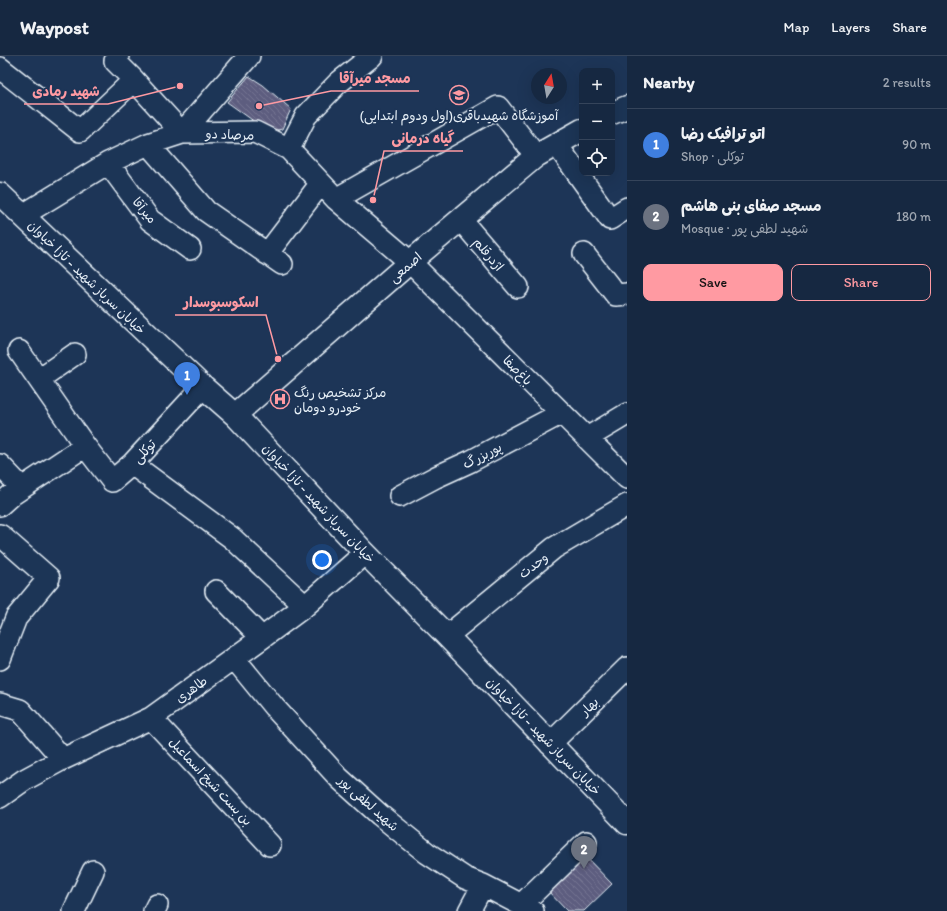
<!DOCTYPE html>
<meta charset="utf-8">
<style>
:root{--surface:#162841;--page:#1f3048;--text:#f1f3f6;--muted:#9ea6b1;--line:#35445a;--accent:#ff9aa2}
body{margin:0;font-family:Itim,"Playpen Sans Arabic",sans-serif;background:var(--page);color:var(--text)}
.controls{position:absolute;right:12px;top:12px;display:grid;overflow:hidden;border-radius:8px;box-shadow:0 4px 16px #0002}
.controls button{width:36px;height:36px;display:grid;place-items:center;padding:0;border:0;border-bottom:1px solid var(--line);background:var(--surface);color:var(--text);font:20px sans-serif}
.compass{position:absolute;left:531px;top:12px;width:36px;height:36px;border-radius:50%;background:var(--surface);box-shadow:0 4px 16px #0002;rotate:11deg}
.you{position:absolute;left:322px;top:504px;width:14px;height:14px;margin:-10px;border:3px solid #fff;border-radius:50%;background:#1a73e8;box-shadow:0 0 0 6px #1a73e833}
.badge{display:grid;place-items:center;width:26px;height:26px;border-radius:50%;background:var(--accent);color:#fff;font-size:13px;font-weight:700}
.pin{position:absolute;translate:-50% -33px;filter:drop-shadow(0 1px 2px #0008)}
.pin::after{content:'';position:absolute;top:21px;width:14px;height:12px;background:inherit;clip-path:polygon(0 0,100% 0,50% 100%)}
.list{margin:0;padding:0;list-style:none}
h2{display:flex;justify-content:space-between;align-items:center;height:52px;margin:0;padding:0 16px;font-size:17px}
h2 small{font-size:13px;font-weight:400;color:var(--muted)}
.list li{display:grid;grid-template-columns:26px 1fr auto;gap:12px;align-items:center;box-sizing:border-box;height:72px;padding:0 16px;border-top:1px solid var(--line)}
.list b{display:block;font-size:15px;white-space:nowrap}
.list p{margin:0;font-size:13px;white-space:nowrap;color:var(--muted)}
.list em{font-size:13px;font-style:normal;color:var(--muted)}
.actions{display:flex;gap:8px;padding:12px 16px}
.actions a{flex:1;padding:9px 0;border:1px solid var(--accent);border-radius:8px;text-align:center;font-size:14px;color:var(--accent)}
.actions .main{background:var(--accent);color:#111}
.icon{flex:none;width:22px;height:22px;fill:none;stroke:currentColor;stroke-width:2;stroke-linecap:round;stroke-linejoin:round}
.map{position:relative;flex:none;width:627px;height:855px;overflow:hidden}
header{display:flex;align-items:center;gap:24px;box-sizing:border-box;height:56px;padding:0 20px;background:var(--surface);border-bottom:1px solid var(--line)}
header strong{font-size:19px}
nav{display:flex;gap:22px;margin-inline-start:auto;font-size:14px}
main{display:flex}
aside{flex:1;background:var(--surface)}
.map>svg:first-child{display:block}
.building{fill:url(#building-back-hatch);stroke:#e8f1f8}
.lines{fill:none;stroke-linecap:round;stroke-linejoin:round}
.minor-casing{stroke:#e8f1f8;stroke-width:24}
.major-casing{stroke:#e8f1f8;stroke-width:25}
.minor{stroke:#1d3557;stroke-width:21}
.major{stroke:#1d3557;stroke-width:22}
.labels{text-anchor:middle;stroke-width:3.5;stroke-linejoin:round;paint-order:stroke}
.poi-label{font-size:13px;fill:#e8f1f8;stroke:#1d3557}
.street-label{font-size:13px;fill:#e8f1f8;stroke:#1d3557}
.leader{fill:none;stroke:#ff9aa2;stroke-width:1.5}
.callout-dot{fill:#ff9aa2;stroke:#1d3557;stroke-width:1.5}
.callout-label{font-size:14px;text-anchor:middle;font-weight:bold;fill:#ff9aa2;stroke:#1d3557;stroke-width:3.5;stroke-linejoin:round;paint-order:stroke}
</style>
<header>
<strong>Waypost</strong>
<nav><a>Map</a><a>Layers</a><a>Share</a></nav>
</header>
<main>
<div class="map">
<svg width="627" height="855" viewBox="0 0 627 855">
<defs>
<pattern id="building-back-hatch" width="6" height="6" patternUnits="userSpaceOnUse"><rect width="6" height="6" fill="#5d5d7f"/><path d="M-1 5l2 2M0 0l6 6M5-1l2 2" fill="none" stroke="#747592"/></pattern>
</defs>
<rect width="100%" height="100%" fill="#1d3557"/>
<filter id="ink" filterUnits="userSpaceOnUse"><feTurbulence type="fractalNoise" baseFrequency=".025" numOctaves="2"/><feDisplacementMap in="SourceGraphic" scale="8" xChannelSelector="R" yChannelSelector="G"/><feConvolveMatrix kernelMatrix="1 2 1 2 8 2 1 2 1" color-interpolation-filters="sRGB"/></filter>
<g filter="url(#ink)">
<path class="building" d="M249,20L263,29L291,53L282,73L269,76L227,46Z
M584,799L612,828L584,855H567L547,834Z"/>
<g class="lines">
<defs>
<path id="minor" d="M118,0L115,5L134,24
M0,12L80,75L134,24L182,77L249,0
M148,88L206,155L282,208
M557,89L610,163L627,152
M289,93L306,60L338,27L372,0
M108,107L150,164L190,193
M336,143L498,51L536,100
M23,159L108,107L148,88L182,77L255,76L289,93L336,143L410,206L627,422
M461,164L518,231
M267,198L321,127
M584,198L616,239L627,238
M19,295L85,390L112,425L132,408L203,331
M39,323L75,298
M587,382L627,358
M132,408L232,482L305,550
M0,409L22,432
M400,440L436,421L471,405L562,357
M0,449L10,440L85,390
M0,479L49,522L16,562L0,603
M216,535L262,582
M447,580L554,492L627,449
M234,602L274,651L339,722L380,759L427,797L465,822L483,829L533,855
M0,648L20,654L63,703
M151,662L270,789
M550,688L627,612
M0,741L24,724L63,703L151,662L262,582L305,550L365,497
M521,849L586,786
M74,855L93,815
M154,855L157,849
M469,855L483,829"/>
<path id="major" d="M612,57L627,51
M0,138L203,331L235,359L365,497L447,580L627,767
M235,359L410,206L536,100L582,74"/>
</defs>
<use href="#minor" class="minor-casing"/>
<use href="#major" class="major-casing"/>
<use href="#minor" class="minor"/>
<use href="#major" class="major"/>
</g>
</g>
<defs>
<symbol id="school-ring" viewBox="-11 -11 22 22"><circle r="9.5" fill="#1d3557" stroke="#ff9aa2" stroke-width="1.5"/><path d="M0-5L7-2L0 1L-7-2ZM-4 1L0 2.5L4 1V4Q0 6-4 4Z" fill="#ff9aa2"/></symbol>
<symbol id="hospital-ring" viewBox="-11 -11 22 22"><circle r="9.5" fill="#1d3557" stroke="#ff9aa2" stroke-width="1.5"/><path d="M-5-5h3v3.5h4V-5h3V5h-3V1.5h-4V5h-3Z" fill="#ff9aa2"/></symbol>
</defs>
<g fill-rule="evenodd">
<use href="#school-ring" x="448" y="28" width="22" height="22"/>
<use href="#hospital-ring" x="269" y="332" width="22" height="22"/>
</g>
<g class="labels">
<g class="poi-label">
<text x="459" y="64">آموزشگاه شهیدباقری(اول ودوم ابتدایی)</text>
<text x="294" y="341" text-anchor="start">مرکز تشخیص رنگ<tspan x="294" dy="15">خودرو دومان</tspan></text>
</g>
<g class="street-label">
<text transform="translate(230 78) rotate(2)" y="5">مرصاد دو</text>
<text transform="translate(145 154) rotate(50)" y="5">میرآقا</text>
<text transform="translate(489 198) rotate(50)" y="5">اژدرقلم</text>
<text transform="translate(405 211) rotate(-41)" y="5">اصمعی</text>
<text transform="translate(87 221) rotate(44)" y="5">خیابان سرباز شهید - تازا خیاوان</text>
<text transform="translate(518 314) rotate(45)" y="5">باغ‌صفا</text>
<text transform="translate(144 395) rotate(-47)" y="5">توکلی</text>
<text transform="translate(482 399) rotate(-27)" y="5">پوربزرگ</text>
<text transform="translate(319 447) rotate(47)" y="5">خیابان سرباز شهید - تازا خیاوان</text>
<text transform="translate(533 509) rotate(-38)" y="5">وحدت</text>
<text transform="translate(191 633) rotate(-36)" y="5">طاهری</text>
<text transform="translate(589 650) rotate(-44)" y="5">بهار</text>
<text transform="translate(544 680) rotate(46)" y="5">خیابان سرباز شهید - تازا خیاوان</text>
<text transform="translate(211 725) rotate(47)" y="5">بن بست شیخ اسماعیل</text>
<text transform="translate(369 747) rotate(42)" y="5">شهید لطفی پور</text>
</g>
</g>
<path class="leader" d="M259 50L331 35H419M180 30L108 48H24M373 144L384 95H463M278 303L266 259H175"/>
<g class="callout-dot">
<circle cx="259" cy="50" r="4"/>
<circle cx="180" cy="30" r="4"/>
<circle cx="373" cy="144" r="4"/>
<circle cx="278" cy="303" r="4"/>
</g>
<g class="callout-label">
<text x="375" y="27">مسجد میرآقا</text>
<text x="66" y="40">شهید رمادی</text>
<text x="423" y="87">گیاه درمانی</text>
<text x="221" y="251">اسکوسبوسدار</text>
</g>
</svg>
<div class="controls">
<button>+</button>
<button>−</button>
<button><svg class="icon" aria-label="locate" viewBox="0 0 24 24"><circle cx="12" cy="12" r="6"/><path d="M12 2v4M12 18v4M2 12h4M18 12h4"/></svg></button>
</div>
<svg class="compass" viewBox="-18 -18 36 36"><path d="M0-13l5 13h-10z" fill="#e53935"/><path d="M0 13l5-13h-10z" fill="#9ea6b1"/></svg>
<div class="you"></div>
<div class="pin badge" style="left:187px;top:339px;background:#3f7fe0">1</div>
<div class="pin badge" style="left:584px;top:813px;background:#6b7280">2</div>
</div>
<aside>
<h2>Nearby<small>2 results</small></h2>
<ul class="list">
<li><span class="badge" style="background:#3f7fe0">1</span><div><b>اتو ترافیک رضا</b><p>Shop · توکلی</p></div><em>90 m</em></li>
<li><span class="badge" style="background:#6b7280">2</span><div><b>مسجد صفای بنی هاشم</b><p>Mosque · شهید لطفی پور</p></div><em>180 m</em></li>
</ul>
<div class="actions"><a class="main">Save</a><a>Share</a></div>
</aside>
</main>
